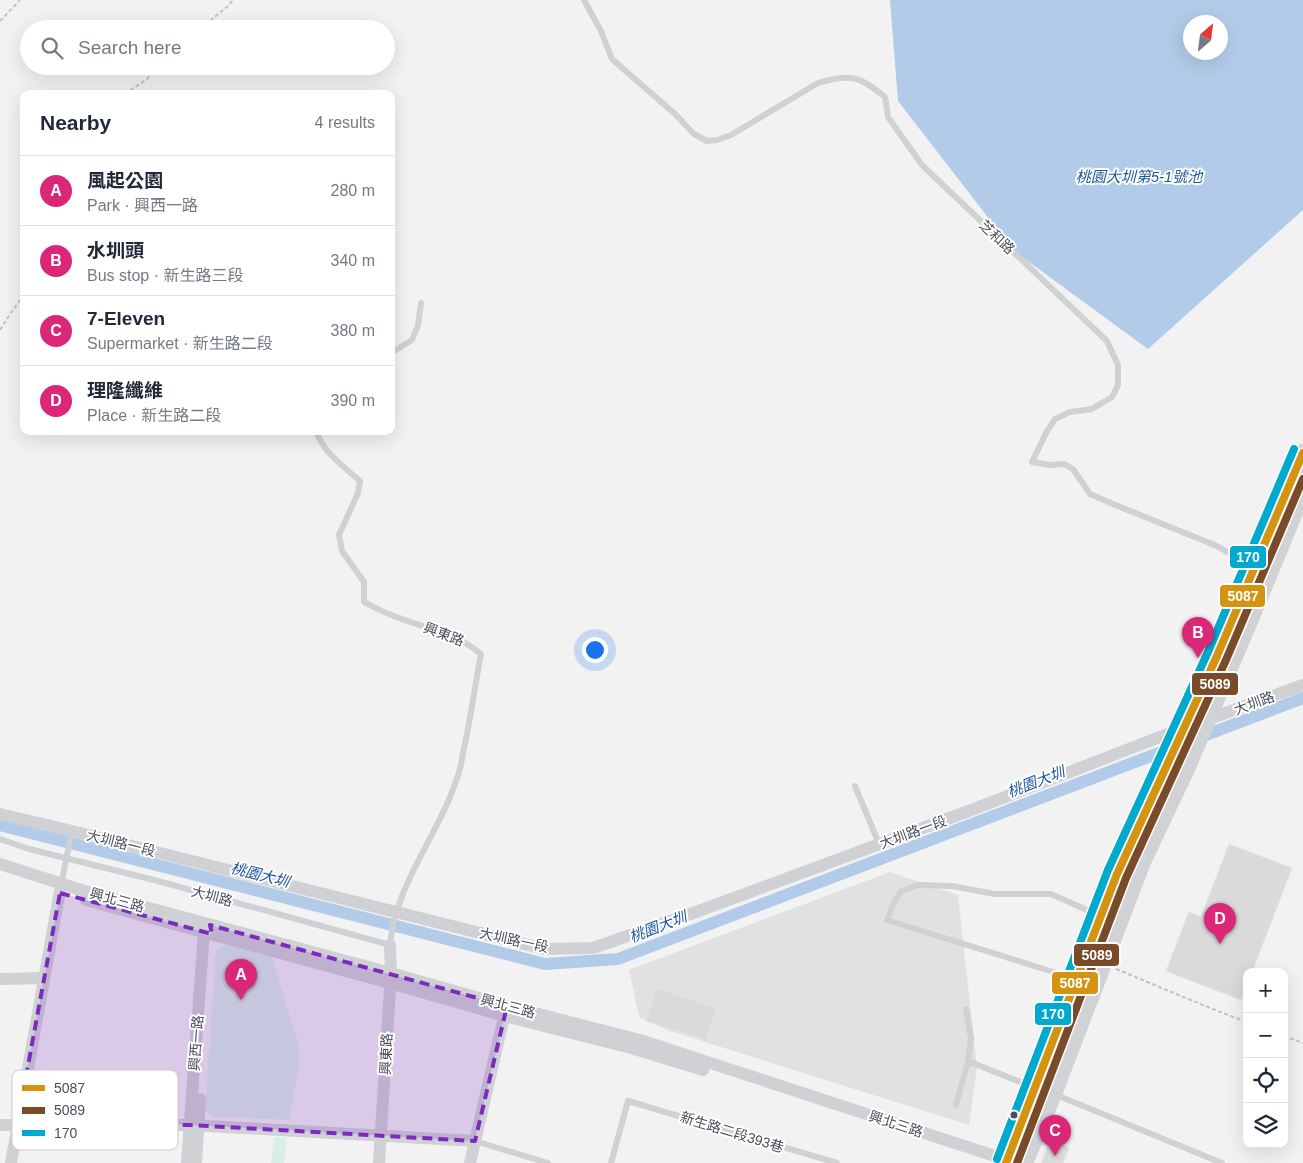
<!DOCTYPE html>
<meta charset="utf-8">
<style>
:root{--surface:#fff;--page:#f6f6f7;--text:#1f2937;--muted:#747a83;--line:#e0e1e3;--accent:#db2777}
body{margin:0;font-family:Arial,"Noto Sans TC",sans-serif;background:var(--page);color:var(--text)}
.controls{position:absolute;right:15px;bottom:15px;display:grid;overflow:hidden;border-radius:10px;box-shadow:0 5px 20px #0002}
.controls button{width:45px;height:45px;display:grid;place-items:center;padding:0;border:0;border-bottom:1px solid var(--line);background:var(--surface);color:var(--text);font:25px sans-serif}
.compass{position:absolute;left:1183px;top:15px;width:45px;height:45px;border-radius:50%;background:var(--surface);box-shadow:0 5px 20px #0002;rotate:28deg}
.you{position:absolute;left:594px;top:649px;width:18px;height:18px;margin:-12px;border:4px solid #fff;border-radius:50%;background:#1a73e8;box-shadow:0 0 0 8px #1a73e833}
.badge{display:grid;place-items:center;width:32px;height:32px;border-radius:50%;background:var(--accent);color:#fff;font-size:16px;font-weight:700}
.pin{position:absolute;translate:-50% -41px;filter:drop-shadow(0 1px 2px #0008)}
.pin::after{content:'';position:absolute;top:26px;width:18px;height:15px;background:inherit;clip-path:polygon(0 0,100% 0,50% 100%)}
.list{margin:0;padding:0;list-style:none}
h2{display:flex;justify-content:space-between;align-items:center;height:65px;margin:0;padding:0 20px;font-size:21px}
h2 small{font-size:16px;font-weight:400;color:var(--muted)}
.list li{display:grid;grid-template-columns:32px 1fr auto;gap:15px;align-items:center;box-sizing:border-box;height:70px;padding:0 20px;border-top:1px solid var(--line)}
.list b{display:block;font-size:19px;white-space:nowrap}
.list p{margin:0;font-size:16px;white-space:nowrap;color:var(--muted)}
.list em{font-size:16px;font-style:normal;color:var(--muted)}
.icon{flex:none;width:28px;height:28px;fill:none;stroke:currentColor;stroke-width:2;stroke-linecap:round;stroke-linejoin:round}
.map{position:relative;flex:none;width:1303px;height:1163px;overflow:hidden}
.search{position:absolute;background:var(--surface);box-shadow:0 5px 20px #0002;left:20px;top:20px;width:375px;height:55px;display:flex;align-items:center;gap:12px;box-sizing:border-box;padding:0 18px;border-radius:28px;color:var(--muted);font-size:19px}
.panel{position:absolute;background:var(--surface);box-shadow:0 5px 20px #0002;left:20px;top:90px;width:375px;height:345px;border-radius:10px}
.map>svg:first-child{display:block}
.education{fill:#e0e1e1}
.green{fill:#d9eee8}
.water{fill:#b2cbe8;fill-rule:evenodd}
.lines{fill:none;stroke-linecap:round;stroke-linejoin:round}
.canal{stroke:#b2cbe8;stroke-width:12}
.building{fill:#dadadb;stroke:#e3e3e4}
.path{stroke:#bdc6c7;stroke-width:2;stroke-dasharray:4 2.5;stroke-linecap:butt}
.lane{stroke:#d0d1d4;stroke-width:6}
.street{stroke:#d0d1d4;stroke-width:12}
.secondary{stroke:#d1d2d5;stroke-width:18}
.bus-1-casing{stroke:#fff;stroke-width:11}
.bus-2-casing{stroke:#fff;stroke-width:11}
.bus-3-casing{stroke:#fff;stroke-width:11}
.bus-1{stroke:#d49412;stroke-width:8}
.bus-2{stroke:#7a4b2a;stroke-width:8}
.bus-3{stroke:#00a9ce;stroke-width:8}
.marked{fill:#7b2cbf;fill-opacity:0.2;stroke:#7b2cbf;stroke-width:4;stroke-dasharray:10 6;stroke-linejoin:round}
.bus-dot{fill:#4a4e5c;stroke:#fff;stroke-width:2}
.labels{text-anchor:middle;stroke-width:4;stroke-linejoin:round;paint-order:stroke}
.street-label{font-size:14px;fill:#4a4e5c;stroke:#fff}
.water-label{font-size:15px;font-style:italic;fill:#1c579d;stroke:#fff}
.key{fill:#fff;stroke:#c9cace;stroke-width:1}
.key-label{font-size:14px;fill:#4a4e5c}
.line-badge{stroke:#fff;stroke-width:2}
.badge-label{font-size:14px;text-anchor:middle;font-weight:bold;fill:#fff}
</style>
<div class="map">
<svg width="1303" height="1163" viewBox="0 0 1303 1163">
<rect width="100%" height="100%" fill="#f2f2f2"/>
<path class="education" d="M890,872L958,895L977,1067L969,1125L670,1031L639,1017L629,970Z"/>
<path class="green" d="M229,945L272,957L299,1047V1066L289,1120L219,1117L211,1116L205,1110L216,952L223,946Z
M274,1137L287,1138L284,1163H271Z"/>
<path class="water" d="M890,0H1303V210L1148,349L1014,251L898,101ZM1190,22H1220V52H1190Z"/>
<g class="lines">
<path class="canal" d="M0,825L545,964L618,959L1303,698"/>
</g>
<path class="building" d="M1229,844L1292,868L1252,972H1247V984L1241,1000L1166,971L1189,912L1201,917Z
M656,988L717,1008L706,1040L646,1021Z
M1050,1141L1069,1148L1063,1163H1041Z"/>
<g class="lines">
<path class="path" d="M0,21L20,0
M200,29L228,6L233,0
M125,94L147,79L157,66
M0,330L10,314L24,295
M1116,969C1160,987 1203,1006 1247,1022
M1284,1036L1303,1043"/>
<path class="lane" d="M584,0L601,31L612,59L675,114L694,134L707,141L717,140L731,135L818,83C851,73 859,76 885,97L888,117L922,165L1107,341L1118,365V385L1112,397L1092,409L1070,412L1055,419L1046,433L1032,462L1050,465L1064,464L1073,469L1090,494L1113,504L1217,546L1253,567
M391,353L412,340L418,325L421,303
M855,786L879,844
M0,839L29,849L158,881L390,945C395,884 439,835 457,778C461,769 462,758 464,748C471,717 475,685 481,654C456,632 419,627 389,614C381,611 372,606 364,602V582L342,551L339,535L358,493L360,481C344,467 323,452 316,431
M61,885L72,831
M1076,979L887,920L893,904L901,891L918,885L952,886L995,894H1051L1098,915
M966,1009L971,1039L968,1061L1035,1088
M1054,1094L1222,1163
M956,1105L968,1061
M475,1141L548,1163
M611,1163L628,1101L837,1163"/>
<path class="street" d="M1206,720L1303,685
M0,814L72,831L544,949L593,948L696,912L974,809L1183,728
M0,864L78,889L391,973L507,1006L640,1040L1007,1160L1012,1163
M86,900L390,983L505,1016L631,1048L703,1070
M0,979L44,978
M0,1125H190L475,1141
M11,1163L61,885
M187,1163L204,932L208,927
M196,1163L200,1099
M379,1163L391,973L390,945
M470,1163L506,1008"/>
<path class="secondary" d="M1006,1163L1117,874L1183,728L1217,656L1303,453
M1024,1163L1053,1094L1142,862L1186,769L1250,619L1303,491"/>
<defs>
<path id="bus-1" d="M1006,1163L1117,874L1217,656L1303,453"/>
<path id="bus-2" d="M1017,1163L1126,878L1226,660L1303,479"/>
<path id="bus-3" d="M997,1159L1108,870L1208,652L1294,449"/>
</defs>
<use href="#bus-1" class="bus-1-casing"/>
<use href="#bus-2" class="bus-2-casing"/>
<use href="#bus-3" class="bus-3-casing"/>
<use href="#bus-1" class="bus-1"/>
<use href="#bus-2" class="bus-2"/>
<use href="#bus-3" class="bus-3"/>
</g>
<path class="marked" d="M60,893L212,934L210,925L507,1006L475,1141L190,1125H17Z"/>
<circle class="bus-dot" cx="1014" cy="1115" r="4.5"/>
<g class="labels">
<g class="street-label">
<text transform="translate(997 237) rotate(43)" y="5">芝和路</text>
<text transform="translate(444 634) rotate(21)" y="5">興東路</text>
<text transform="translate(1254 703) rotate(-20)" y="5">大圳路</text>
<text transform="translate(913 832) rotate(-20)" y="5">大圳路一段</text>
<text transform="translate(121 843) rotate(14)" y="5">大圳路一段</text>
<text transform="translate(212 896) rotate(15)" y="5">大圳路</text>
<text transform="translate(117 900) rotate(15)" y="5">興北三路</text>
<text transform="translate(514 940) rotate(12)" y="5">大圳路一段</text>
<text transform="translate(508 1006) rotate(15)" y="5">興北三路</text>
<text transform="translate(196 1043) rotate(-86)" y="5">興西一路</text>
<text transform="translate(386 1054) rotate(-87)" y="5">興東路</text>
<text transform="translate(896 1124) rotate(18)" y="5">興北三路</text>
<text transform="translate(732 1132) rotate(17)" y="5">新生路二段393巷</text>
</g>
<g class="water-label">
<text x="1139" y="182">桃園大圳第5-1號池</text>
<text transform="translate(1036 782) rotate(-21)" y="5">桃園大圳</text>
<text transform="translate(260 875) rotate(14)" y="5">桃園大圳</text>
<text transform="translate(658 927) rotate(-21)" y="5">桃園大圳</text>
</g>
</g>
<rect x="12" y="1070" width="166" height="80" rx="8" class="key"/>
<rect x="22" y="1085" width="23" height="6" fill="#d49412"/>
<rect x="22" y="1107" width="23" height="7" fill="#7a4b2a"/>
<rect x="22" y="1130" width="23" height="6" fill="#00a9ce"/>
<g class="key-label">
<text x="54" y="1093">5087</text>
<text x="54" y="1115">5089</text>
<text x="54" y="1138">170</text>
</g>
<g class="line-badge">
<rect x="1229" y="545" width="38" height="24" rx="5" fill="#00a9ce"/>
<rect x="1219" y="584" width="47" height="24" rx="5" fill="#d49412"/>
<rect x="1191" y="672" width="48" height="24" rx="5" fill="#7a4b2a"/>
<rect x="1073" y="943" width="47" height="24" rx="5" fill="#7a4b2a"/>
<rect x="1051" y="971" width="48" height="24" rx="5" fill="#d49412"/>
<rect x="1034" y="1002" width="38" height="24" rx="5" fill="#00a9ce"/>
</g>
<g class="badge-label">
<text x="1248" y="562">170</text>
<text x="1243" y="601">5087</text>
<text x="1215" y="689">5089</text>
<text x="1097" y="960">5089</text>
<text x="1075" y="988">5087</text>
<text x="1053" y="1019">170</text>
</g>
</svg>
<div class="controls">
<button>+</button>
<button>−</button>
<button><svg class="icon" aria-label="locate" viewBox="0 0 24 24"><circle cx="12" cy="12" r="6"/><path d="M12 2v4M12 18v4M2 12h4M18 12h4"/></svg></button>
<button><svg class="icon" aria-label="layers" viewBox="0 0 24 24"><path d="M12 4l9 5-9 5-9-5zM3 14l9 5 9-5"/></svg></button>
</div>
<svg class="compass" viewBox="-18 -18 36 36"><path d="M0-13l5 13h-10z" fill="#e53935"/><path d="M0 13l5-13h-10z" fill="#747a83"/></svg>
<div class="you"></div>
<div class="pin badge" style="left:241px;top:1000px">A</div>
<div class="pin badge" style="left:1198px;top:658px">B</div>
<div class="pin badge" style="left:1055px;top:1156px">C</div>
<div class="pin badge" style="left:1220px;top:944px">D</div>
<div class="search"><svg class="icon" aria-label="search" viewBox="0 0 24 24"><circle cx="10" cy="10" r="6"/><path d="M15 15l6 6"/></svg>Search here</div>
<section class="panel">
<h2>Nearby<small>4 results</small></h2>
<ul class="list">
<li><span class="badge">A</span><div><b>風起公園</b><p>Park · 興西一路</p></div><em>280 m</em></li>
<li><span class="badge">B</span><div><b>水圳頭</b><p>Bus stop · 新生路三段</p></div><em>340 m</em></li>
<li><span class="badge">C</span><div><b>7-Eleven</b><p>Supermarket · 新生路二段</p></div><em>380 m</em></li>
<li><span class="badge">D</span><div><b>理隆纖維</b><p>Place · 新生路二段</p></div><em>390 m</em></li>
</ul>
</section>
</div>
